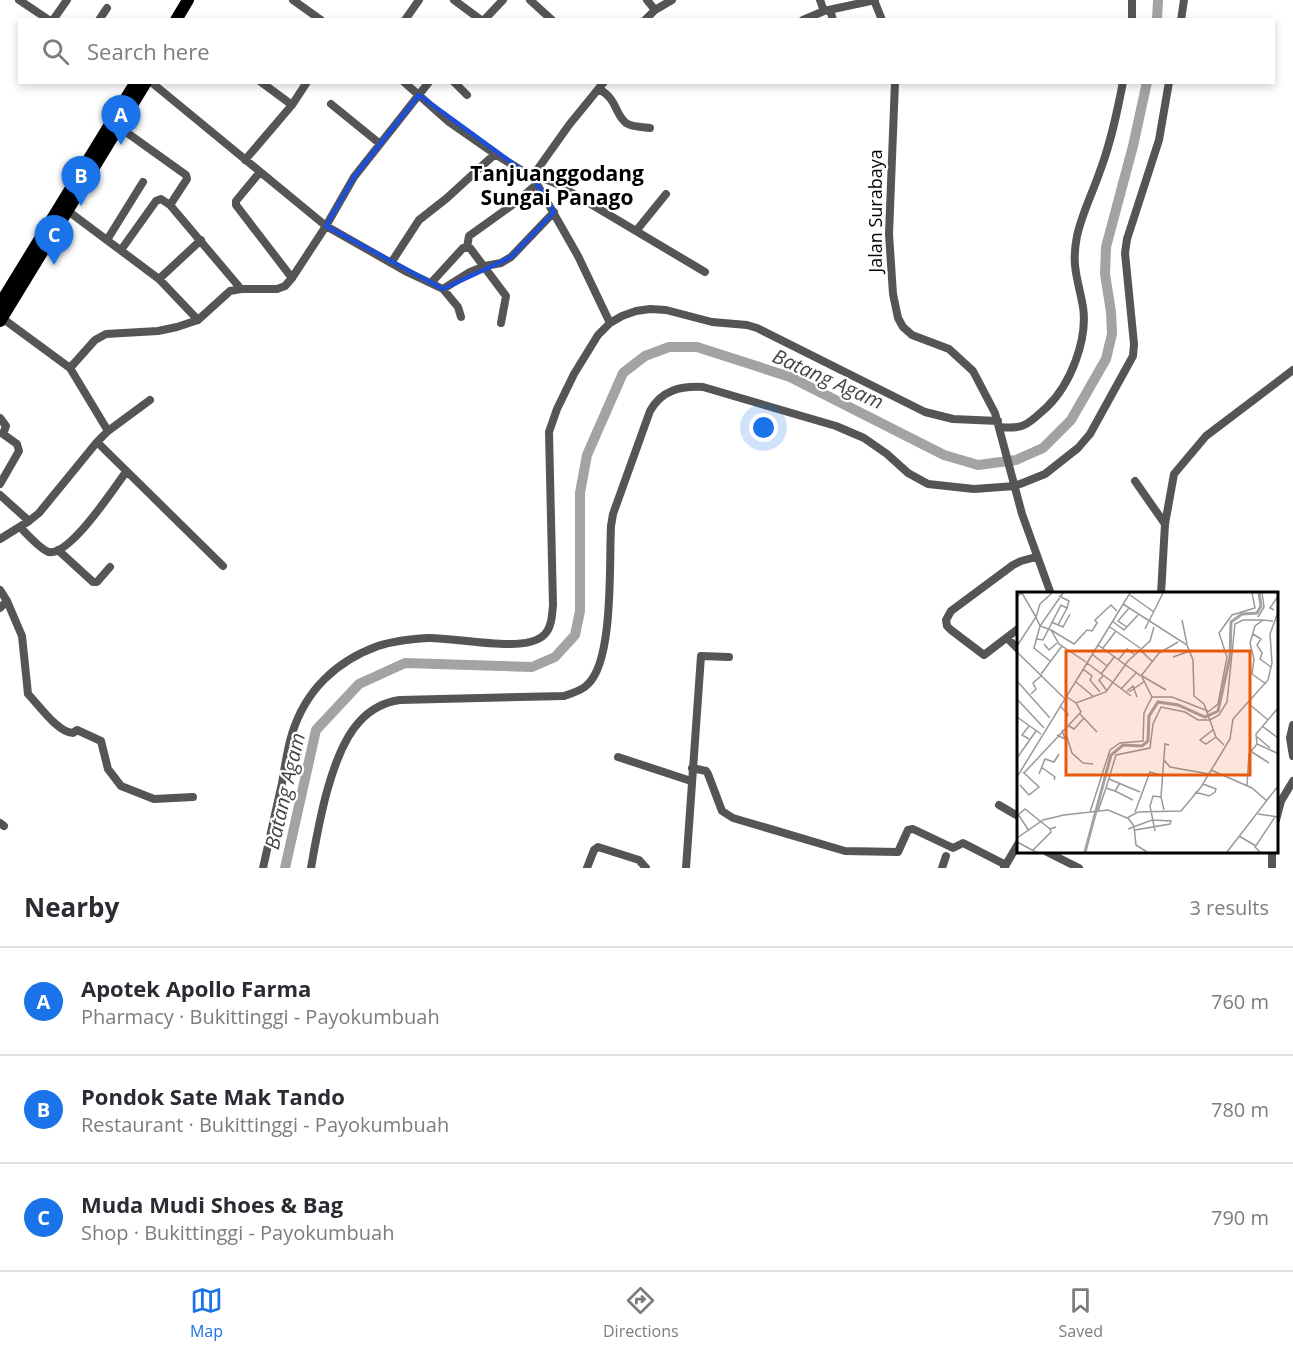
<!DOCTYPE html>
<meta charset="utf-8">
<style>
:root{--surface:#fff;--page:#f2f2f3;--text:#2b2b33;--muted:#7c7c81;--line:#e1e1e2;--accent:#1a73e8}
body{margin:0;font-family:"Open Sans",sans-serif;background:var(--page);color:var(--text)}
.you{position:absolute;left:764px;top:428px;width:21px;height:21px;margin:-15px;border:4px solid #fff;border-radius:50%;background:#1a73e8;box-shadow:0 0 0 9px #1a73e833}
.badge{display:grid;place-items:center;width:39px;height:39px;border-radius:50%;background:var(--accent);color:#fff;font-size:20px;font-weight:700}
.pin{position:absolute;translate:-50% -50px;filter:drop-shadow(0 2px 3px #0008)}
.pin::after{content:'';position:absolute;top:32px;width:21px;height:18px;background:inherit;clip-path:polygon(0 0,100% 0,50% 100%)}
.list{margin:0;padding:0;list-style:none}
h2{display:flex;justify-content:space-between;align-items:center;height:78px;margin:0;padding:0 24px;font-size:26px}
h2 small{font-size:20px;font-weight:400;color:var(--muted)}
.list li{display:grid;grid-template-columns:39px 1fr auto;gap:18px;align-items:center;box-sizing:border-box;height:108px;padding:0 24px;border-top:2px solid var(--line)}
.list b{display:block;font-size:22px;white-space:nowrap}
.list p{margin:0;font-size:20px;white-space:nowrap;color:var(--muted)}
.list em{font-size:20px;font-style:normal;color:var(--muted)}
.icon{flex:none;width:33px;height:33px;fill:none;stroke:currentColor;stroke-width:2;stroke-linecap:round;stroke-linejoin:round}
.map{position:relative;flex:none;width:1293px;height:868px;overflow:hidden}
.search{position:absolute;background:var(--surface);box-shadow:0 3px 9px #0003;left:18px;right:18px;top:18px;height:66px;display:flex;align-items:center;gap:15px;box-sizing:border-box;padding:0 21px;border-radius:0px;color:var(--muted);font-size:22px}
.sheet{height:402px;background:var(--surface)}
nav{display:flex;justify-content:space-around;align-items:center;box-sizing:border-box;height:84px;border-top:2px solid var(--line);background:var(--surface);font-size:16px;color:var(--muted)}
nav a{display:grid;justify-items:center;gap:3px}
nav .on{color:var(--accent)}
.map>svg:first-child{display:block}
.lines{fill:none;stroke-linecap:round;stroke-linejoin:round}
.river{stroke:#a3a3a3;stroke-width:10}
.minor{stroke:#555;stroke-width:8}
.highway{stroke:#000;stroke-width:12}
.marked{fill:none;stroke:#1d4ed8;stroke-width:4.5;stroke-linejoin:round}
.labels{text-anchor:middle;stroke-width:4.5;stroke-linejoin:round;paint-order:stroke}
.street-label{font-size:18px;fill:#000;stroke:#fff}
.water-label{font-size:20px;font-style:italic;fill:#444;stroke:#fff}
.quarter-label{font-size:21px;font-weight:bold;fill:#000;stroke:#fff}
.inset-river{fill:none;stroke:#a3a3a3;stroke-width:3}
.inset-road{fill:none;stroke:#999;stroke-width:1.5}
.view{fill:#e8590c;fill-opacity:0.15;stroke:#e8590c;stroke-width:3}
.inset-edge{fill:none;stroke:#000;stroke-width:3}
</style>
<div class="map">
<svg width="1293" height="868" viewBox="0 0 1293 868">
<rect width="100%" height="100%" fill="#fff"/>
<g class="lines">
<path class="river" d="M1157,20L1158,0
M285,868L316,730L359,684L405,663L532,667L555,657L575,635L580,611V493L587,455L623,373L645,356L669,347H697L790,377L944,455L978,465L1016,460L1043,448L1071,420L1106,359L1112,334L1111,312L1105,274L1106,247L1133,146L1147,82"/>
<path class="minor" d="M19,0L49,20
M293,0L321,20
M454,0L481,20
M530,0L552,20
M647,0L655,10
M820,0L824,11
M874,0L882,20
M1132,0V20
M830,10L833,20
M53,20L67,0
M99,20L107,8
M405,20L419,0
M484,20L503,0
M645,20L655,10L672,0
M803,20L824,11L875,0
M1181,20L1184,0
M151,82L326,226L407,272L443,289L458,307L461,317
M261,82L292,105
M404,82L449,122L495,154L529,175L537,170L569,125L604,82
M454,82L467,95
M895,82L889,234L893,294L898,318L903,327L912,335L949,349L973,371L995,413L1022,514L1051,594
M599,89C618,100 614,113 626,123C632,127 642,127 650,128
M331,104L379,143
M119,127L186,175L187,179L170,205L241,289
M245,160L292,105L307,82
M260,172L236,201V205L292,278
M535,175L557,184L705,272
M537,184L578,256L610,323
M68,211L159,279L198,320
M636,231L666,194
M107,240L143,182
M467,247L469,236L515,203L537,184L536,179
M121,250L156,201L161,199L170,205
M391,263L419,220L447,198L495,154
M159,279L201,240
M431,283L463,248H470L506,296L501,323
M443,289L470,272L485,266L501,263L511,257L554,212
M2,318L70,368L95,340L106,334L158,331L177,327L198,320L230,291L241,289H277L285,286L292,278L326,226L354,177L429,82
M0,418L6,426L3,434L17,444L19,451L0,484
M1000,427C1025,430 1029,423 1047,407C1070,385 1088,340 1083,307C1078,278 1071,267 1077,236C1082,213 1093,192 1100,171C1111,142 1117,113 1123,82
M108,431L150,400
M97,442L223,566
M1135,481L1165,524
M0,495L29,521
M20,527C26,533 41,550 49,552C70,556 114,488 126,472
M0,539L29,521L39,513L97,442L108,431L70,368
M58,550L93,582H97L110,567
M0,590L7,601L0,608
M1161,594L1165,524L1174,474L1206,436L1293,370
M7,601L22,636L28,694C38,704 58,733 73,733L77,730L101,741L108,769L121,786L154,799L193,797
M1018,629L984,655L951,630L947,626L946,620L951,611L1013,565L1021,561L1036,557
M1007,638L1018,649
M1293,725L1290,738L1293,756
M618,757L691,781
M692,768L706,771L708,774L722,811L733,818L845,851L898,852L908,830L913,829L953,848L963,843L1006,865
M999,805L1018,816
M1276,820L1281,801L1293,781
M0,823L4,826
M1047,852L1079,868
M263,868C269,840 276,811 282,783C285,767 287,750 292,734C305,691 336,661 378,646C393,641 412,639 428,638C455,637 525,654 544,635C552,627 552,615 553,605L549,432L557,409L574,374L598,335L610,323L622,316L636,311L650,309L666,310L712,322L747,325L757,328L925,412L953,419L998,421
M311,868C318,827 331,751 360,721C371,709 385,702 400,700L564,696C572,693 582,691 588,684C614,660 609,562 611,526L613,514L650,411C662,390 680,386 703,387L836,426L864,438L887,454L908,473L928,484L974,489L1015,486L1045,474L1078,448L1090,434L1133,356L1134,344L1125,253L1127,239L1159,140L1169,82
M587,868L594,850L598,847L639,860L646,868
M686,868L701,656L729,657
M942,868L946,856
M1004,868L1018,844
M1272,868V852"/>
<path class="highway" d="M176,20L188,0
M0,304L136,82
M0,321L146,82"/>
</g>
<path class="marked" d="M419,95L530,176L537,170V184L554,212L511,257L443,289L326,226L354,177Z"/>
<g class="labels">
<g class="street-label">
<text transform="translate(876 211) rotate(-90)" y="6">Jalan Surabaya</text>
</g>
<g class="water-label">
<text transform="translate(828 379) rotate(24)" y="7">Batang Agam</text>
<text transform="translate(285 791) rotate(-77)" y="7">Batang Agam</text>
</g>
<g class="quarter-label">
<text x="557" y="181">Tanjuanggodang<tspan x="557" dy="24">Sungai Panago</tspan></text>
</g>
</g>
<g transform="translate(1017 592)">
<rect width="261" height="261" fill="#fff"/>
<path class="inset-river" d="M68,260L94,163L106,153L125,154L131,149L132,124L141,110L161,113L188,125L201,119L213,65L214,30L225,22L240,21L244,14L242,1"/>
<path class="inset-road" d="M35,1L23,12L19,25L23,34L34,38L42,52L69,70M113,3L137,20M0,4L5,1L19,25L0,54M42,4L52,9L50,16M106,12L170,53L176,68L177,104L187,112L199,145L207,153M257,18L253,16L261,4M241,25L247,15L245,1M165,28L170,52M95,29L107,38L121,23M34,30L46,35L53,22M93,35L123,56M110,35L101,29L112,16M128,37L146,1M34,38L57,52L70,38L75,39L80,31L78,28L94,13L100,19M236,42L244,47L240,53L245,61L243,67L254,75M20,47L26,48L44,13L50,16L41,33M27,52L32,58L40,51M81,53L124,84L142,61L161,50M86,56L99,39M122,57L136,70M0,60L47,106M75,62L90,74M156,65L173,59M102,67L110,57L117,62M33,69L17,56L23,34L46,1M70,71L114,104M66,77L75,84L73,88L83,100M24,82L45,54M84,82L98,64M86,84L82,88L90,99M125,84L149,98M125,85L135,105M0,89L33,126M59,90L77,105M249,92L235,82L237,67L233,51L238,34L246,28L256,29M104,97L119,81M110,99L116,94L120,105M112,100L128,89M14,102L19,97L16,91L25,83M50,105L59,111L89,100L111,69L133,49L137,35M0,107L27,136M232,112L251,128M43,114L51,122L48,129M191,120L201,112L210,65L202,41L215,23L238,16L235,1M63,122L80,140M0,125L24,142M52,134L57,137L67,126M245,134L261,146M196,138L183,148L189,152L199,145M40,143L48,147L45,138M239,144L253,156M50,145L55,161L66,171L76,172M12,147L5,143L12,134M240,152L260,161M235,160L252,171M0,166L19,139M147,168L153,175L192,182M24,175L38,185L37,188M194,178L235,196L250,209M7,181L64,120L59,111M22,182L28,167L37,170L42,162M0,185L113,1M92,187L123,200M103,191L98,199L89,196L99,163L133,156L136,132L144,115L168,120L181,128H193L202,123L210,110L218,32L226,28H246M3,193L12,203L22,195L6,180M230,194L232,162L240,152L239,142L261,116M98,199L116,208M178,200L192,204L198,200L199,197L186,192M147,218L144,205L148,152L152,153M81,219L89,196M73,220L93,158L103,151L126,149L127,121L135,105H155L191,119M118,220L133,180L146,184M1,222L12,239M241,222L261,225M1,223L8,217L33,237M111,226L117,234L119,253L130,260M111,237L135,228L154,229L153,232L118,238M138,239L133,214L136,204L144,205M222,244L239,254M0,246L26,228L47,223L91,218L110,226L121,220L164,219L184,195L213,147L216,127L251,88L255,71L253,42L261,20M0,250L19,260M16,258L34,240L33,237L39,235M210,260L261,194M243,260L238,255L258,225"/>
<path class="view" d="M49,59H233V183H49Z"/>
<rect width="261" height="261" class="inset-edge"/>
</g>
</svg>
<div class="you"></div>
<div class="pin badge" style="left:121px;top:145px">A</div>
<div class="pin badge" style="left:81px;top:206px">B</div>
<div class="pin badge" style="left:54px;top:265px">C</div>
<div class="search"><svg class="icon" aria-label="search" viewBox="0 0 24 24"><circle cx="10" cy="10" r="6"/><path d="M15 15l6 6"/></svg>Search here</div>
</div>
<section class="sheet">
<h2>Nearby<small>3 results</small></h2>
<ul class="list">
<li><span class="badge">A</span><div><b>Apotek Apollo Farma</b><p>Pharmacy · Bukittinggi - Payokumbuah</p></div><em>760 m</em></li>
<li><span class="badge">B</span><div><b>Pondok Sate Mak Tando</b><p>Restaurant · Bukittinggi - Payokumbuah</p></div><em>780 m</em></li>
<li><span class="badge">C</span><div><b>Muda Mudi Shoes &amp; Bag</b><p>Shop · Bukittinggi - Payokumbuah</p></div><em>790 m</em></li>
</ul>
</section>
<nav>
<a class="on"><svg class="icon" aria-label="map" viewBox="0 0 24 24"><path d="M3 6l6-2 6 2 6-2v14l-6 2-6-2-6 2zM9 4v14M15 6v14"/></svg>Map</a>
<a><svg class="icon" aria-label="directions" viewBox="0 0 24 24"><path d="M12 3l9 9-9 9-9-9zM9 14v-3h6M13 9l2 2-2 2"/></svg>Directions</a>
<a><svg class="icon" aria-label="saved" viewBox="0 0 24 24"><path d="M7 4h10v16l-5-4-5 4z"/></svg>Saved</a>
</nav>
